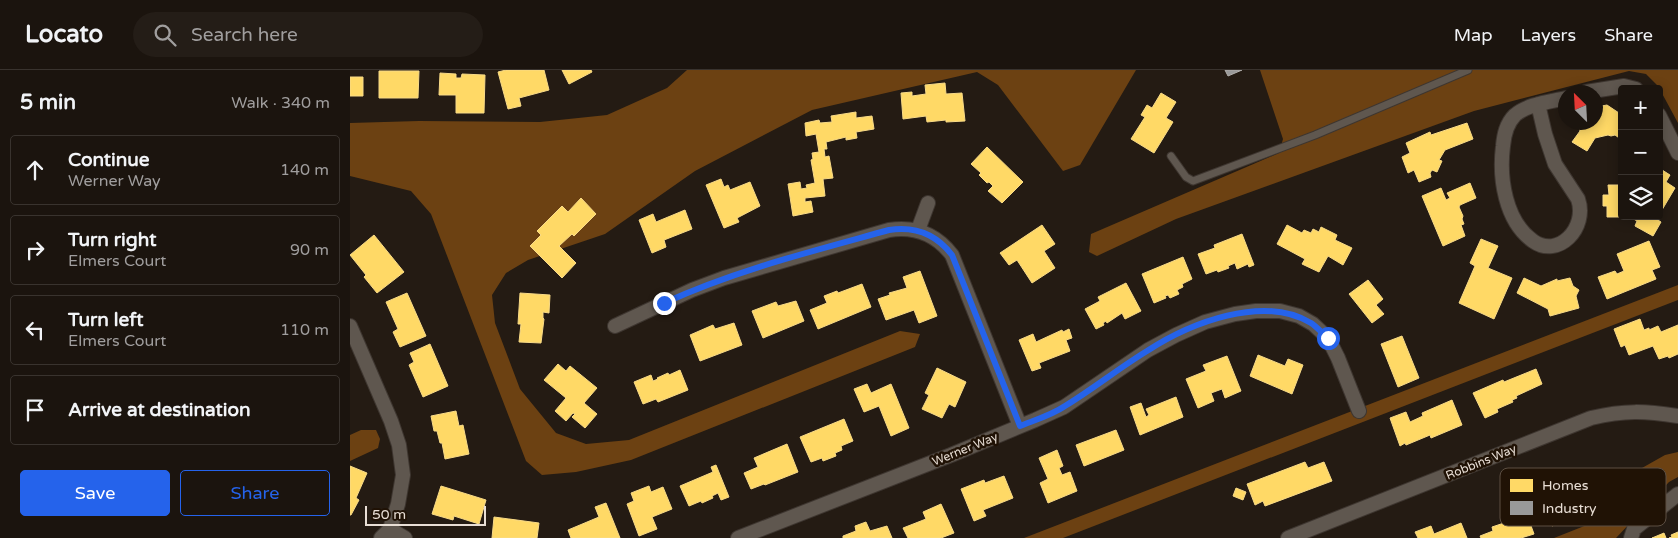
<!DOCTYPE html>
<meta charset="utf-8">
<style>
:root{--surface:#1b140e;--page:#241d17;--text:#f1f3f6;--muted:#a09e9e;--line:#39332e;--accent:#2563eb}
body{margin:0;font-family:"Varela Round",sans-serif;background:var(--page);color:var(--text)}
.controls{position:absolute;right:15px;top:15px;display:grid;overflow:hidden;border-radius:5px;box-shadow:0 2px 12px #0003}
.controls button{width:45px;height:45px;display:grid;place-items:center;padding:0;border:0;border-bottom:1px solid var(--line);background:var(--surface);color:var(--text);font:25px sans-serif}
.compass{position:absolute;left:1208px;top:15px;width:45px;height:45px;border-radius:50%;background:var(--surface);box-shadow:0 2px 12px #0003;rotate:336deg}
.scale{position:absolute;left:15px;bottom:12px;width:121px;box-sizing:border-box;padding-left:5px;border:2px solid #e8ded5;border-top:0;font-size:14px;line-height:18px;white-space:nowrap;color:#e8ded5;-webkit-text-stroke:4px #201205;paint-order:stroke}
.stop{position:absolute;width:15px;height:15px;margin:-11px;border:4px solid #2563eb;border-radius:50%;background:#fff}
.stop.end{background:#2563eb;border-color:#fff;box-shadow:0 1px 5px #0008}
.list{margin:0;padding:0;list-style:none}
h2{display:flex;justify-content:space-between;align-items:center;height:65px;margin:0;padding:0 20px;font-size:21px}
h2 small{font-size:16px;font-weight:400;color:var(--muted)}
.list li{display:grid;grid-template-columns:32px 1fr auto;gap:15px;align-items:center;box-sizing:border-box;height:70px;margin:0 10px 10px;padding:0 10px;border:1px solid var(--line);border-radius:5px}
.list b{display:block;font-size:19px;white-space:nowrap}
.list p{margin:0;font-size:16px;white-space:nowrap;color:var(--muted)}
.list em{font-size:16px;font-style:normal;color:var(--muted)}
.actions{display:flex;gap:10px;padding:15px 20px}
.actions a{flex:1;padding:11px 0;border:1px solid var(--accent);border-radius:5px;text-align:center;font-size:18px;color:var(--accent)}
.actions .main{background:var(--accent);color:#fff}
.icon{flex:none;width:28px;height:28px;fill:none;stroke:currentColor;stroke-width:2;stroke-linecap:round;stroke-linejoin:round}
.map{position:relative;flex:none;width:1328px;height:468px;overflow:hidden}
header{display:flex;align-items:center;gap:30px;box-sizing:border-box;height:70px;padding:0 25px;background:var(--surface);border-bottom:1px solid var(--line)}
header strong{font-size:24px}
nav{display:flex;gap:28px;margin-inline-start:auto;font-size:18px}
.search{width:350px;height:45px;background:var(--page);display:flex;align-items:center;gap:12px;box-sizing:border-box;padding:0 18px;border-radius:28px;color:var(--muted);font-size:19px}
main{display:flex}
aside{flex:1;background:var(--surface)}
.map>svg:first-child{display:block}
.forest{fill:#6c4112}
.homes{fill:#ffd966;stroke:#f8da87}
.industry{fill:#999;stroke:#b1aeab}
.lines{fill:none;stroke-linecap:round;stroke-linejoin:round}
.lane-casing{stroke:#3e3630;stroke-width:9}
.street-casing{stroke:#3e3630;stroke-width:16}
.lane{stroke:#5f574f;stroke-width:7}
.street{stroke:#5f574f;stroke-width:14}
.route{stroke:#2563eb;stroke-width:6}
.labels{text-anchor:middle;stroke-width:5;stroke-linejoin:round;paint-order:stroke}
.street-label{font-size:12px;fill:#e8ded5;stroke:#201205}
.key{fill:#201205;stroke:#5c4f43;stroke-width:1}
.key-label{font-size:14px;fill:#e8ded5}
</style>
<header>
<strong>Locato</strong>
<div class="search"><svg class="icon" aria-label="search" viewBox="0 0 24 24"><circle cx="10" cy="10" r="6"/><path d="M15 15l6 6"/></svg>Search here</div>
<nav><a>Map</a><a>Layers</a><a>Share</a></nav>
</header>
<main>
<aside>
<h2>5 min<small>Walk · 340 m</small></h2>
<ul class="list">
<li><svg class="icon" aria-label="ahead" viewBox="0 0 24 24"><path d="M12 20V5M6 11l6-6 6 6"/></svg><div><b>Continue</b><p>Werner Way</p></div><em>140 m</em></li>
<li><svg class="icon" aria-label="right" viewBox="0 0 24 24"><path d="M7 20v-9h11M14 6l5 5-5 5"/></svg><div><b>Turn right</b><p>Elmers Court</p></div><em>90 m</em></li>
<li><svg class="icon" aria-label="left" viewBox="0 0 24 24"><path d="M17 20v-9H6M10 6l-5 5 5 5"/></svg><div><b>Turn left</b><p>Elmers Court</p></div><em>110 m</em></li>
<li><svg class="icon" aria-label="arrive" viewBox="0 0 24 24"><path d="M6 21V4h12l-3 4 3 4H6"/></svg><div><b>Arrive at destination</b></div></li>
</ul>
<div class="actions"><a class="main">Save</a><a>Share</a></div>
</aside>
<div class="map">
<svg width="1328" height="468" viewBox="0 0 1328 468">
<rect width="100%" height="100%" fill="#241b13"/>
<path class="forest" d="M337,0H786L730,95L713,101L648,15L627,2L462,40L345,101L255,164L178,190L156,203L142,225L145,253L170,319L206,363L236,374L279,370L550,261L570,264L565,277L281,390L226,402L192,405L176,391L81,144L61,121L0,106V53L69,51L190,52L257,45L317,18Z
M910,0H1328V53L1308,16L1296,4L1279,1L1124,41L826,149L747,186L739,182L741,164L929,83L933,69Z
M1328,215V230L713,468H674Z
M11,360H26L30,369L28,378L0,391V365Z
M1328,382V407L1319,412L1266,468H1204L1247,451L1256,442L1292,398L1315,385Z"/>
<path class="homes" d="M156,0H194L199,20L169,28L171,36L158,39L148,2Z
M212,0H241L242,2L219,14Z
M29,1H69L68,28H29Z
M90,3L106,4V8H111L112,4L135,5L134,43H106V25H89Z
M0,7H13V26H0Z
M595,13L596,24L612,23L615,51L596,52V50L577,52L576,46L553,49L551,23L562,22V26L576,24L575,15Z
M811,23L826,32L816,48L823,52L804,83L781,69L795,47L791,45L797,35L802,38Z
M1257,35L1272,45L1270,48L1272,49V70L1265,65L1261,66L1258,65L1245,68L1237,81L1222,72L1230,61L1229,56L1232,52H1246V37Z
M506,42V48L522,46L524,59L506,62L507,68L496,70V67L476,72L477,79H474L475,87L479,86L483,108L473,109L475,126L455,128V132L461,131L463,142L443,146L438,114L450,112L451,119L457,118L456,115L465,113L461,90L463,89L462,83L469,82L466,64L456,66L455,53L469,50L470,53L482,52L481,46Z
M1117,53L1123,69L1095,80L1089,90L1092,91L1087,102L1082,100L1080,103L1081,107L1069,112L1064,100L1058,103L1052,87L1060,83L1056,73L1080,62L1081,65Z
M637,77L673,112L652,133L638,121L643,116L639,112L637,113L629,105L631,103L621,94Z
M1309,98L1320,105L1316,112L1325,118L1309,145Z
M371,109L374,117L378,115L380,120L400,112L410,136L387,148L389,152L374,158L356,115Z
M1120,113L1126,128L1110,135L1109,137L1113,146L1112,149L1114,154L1111,155L1115,166L1093,176L1072,126L1091,118L1096,130L1100,128L1097,123Z
M1258,115H1272V146H1306L1305,148L1311,152L1303,166L1285,156L1287,151L1280,147H1257V136H1253V125H1259Z
M231,128L246,144L224,166L222,164L209,176L226,193L212,208L180,176L191,165L187,161L212,136L218,142Z
M335,140L342,159L314,170L316,177L302,183L289,150L303,144L306,152Z
M692,155L705,174L694,181L705,198L682,213L667,190L659,195L650,183Z
M937,155L952,163L954,160L961,163L963,159L969,162L971,157L987,165L985,170L1002,178L993,195L978,186L969,202L952,194L955,189L927,174Z
M892,164L904,195L899,197L898,194L887,199L885,193L878,196L879,198L868,202L867,200L856,204L848,184L865,178L864,175Z
M24,165L54,202L27,223L14,207L16,205L0,185Z
M1131,169L1148,176L1138,198L1162,208L1144,249L1109,233L1125,196L1120,193Z
M1299,171L1310,197L1302,200L1306,209L1257,229L1248,207L1265,201L1267,204L1274,201L1267,184Z
M833,187L842,209L832,214L833,217L827,220L829,224L820,228L818,225L815,226L816,228L804,233L792,204Z
M570,201L587,246L569,253L564,240L536,250L528,229L540,225L539,223L557,218L553,207Z
M1174,208L1191,216L1207,209V211L1220,208L1223,216L1229,220L1226,226L1229,238L1200,246L1198,239L1167,223Z
M1018,210L1033,229L1026,235L1034,244L1022,253L999,224Z
M776,213L791,241L775,249L772,243L757,253L756,251L753,253L754,255L746,259L735,239L750,231L748,227Z
M512,214L521,237L468,259L460,240L477,233L474,226L487,221L488,223Z
M57,223L76,266L50,277L43,262L48,259L36,232Z
M170,223L200,225L199,243L193,242V248L194,249L191,273L169,272L171,254H168Z
M446,231L454,251L413,268L402,241L426,232L428,236Z
M1290,249L1294,260L1299,258V260L1308,256L1311,262L1328,255V284L1319,288L1318,286L1309,289L1303,276L1279,285L1275,275L1271,277L1264,259Z
M384,253L392,275L350,291L340,265L363,255L365,259Z
M719,259L722,268L716,270L720,281L689,293L691,298L682,301L669,270L683,264L686,272L712,260L713,262Z
M1052,266L1069,308L1048,317L1031,274Z
M80,274L98,316L73,327L59,295L64,292L60,283Z
M908,285L935,296L938,289L953,295L942,324L900,306Z
M877,286L891,321L875,328L872,319L861,323L864,331L848,338L836,309L856,301L853,295Z
M208,294L216,301L220,296L247,318L234,333L247,344L235,358L222,347L225,344L223,343L216,351L205,341L216,328L194,310Z
M587,298L616,312L605,337L599,334L592,348L572,339L579,325L575,323Z
M1186,299L1192,314L1166,326L1167,328L1162,330L1163,332L1147,339L1148,342L1135,348L1123,323L1153,310L1154,312Z
M330,300L338,320L308,332L306,329L293,334L284,312L301,305L303,311L308,309L307,308L318,303L319,305Z
M517,314L521,323L541,314L559,358L541,366L529,336L514,342L504,319Z
M826,327L833,347L790,365L780,337L791,333L796,347L799,345L796,339Z
M1102,330L1112,355L1081,368L1080,365L1056,375L1055,373L1050,376L1040,348L1056,342L1060,352L1073,346L1072,343Z
M106,341L109,356L113,355L119,384L95,389L92,373H90L87,361H84L81,346Z
M494,349L503,371L491,376L492,380L485,383L486,386L473,391L472,388L461,392L450,367Z
M766,360L774,380L734,396L726,375Z
M437,374L448,402L415,415L414,414L401,419L394,403L408,397L404,388Z
M707,380L713,396L709,398L712,405L720,402L727,421L698,433L690,413L698,409L689,388Z
M955,392L958,398L974,392L982,411L915,436L913,431L905,435L897,414Z
M366,395L379,427L371,430L368,423L362,426L363,428L352,433L351,431L339,436L330,416L363,402L361,397Z
M0,396L17,403L6,428L9,430L1,445H0Z
M654,406L663,428L633,440L636,446L624,451L611,419L634,410L635,413Z
M1207,408L1210,415L1226,409L1228,415L1243,409L1249,426L1219,437L1223,448L1202,456L1187,417Z
M91,416L136,430L129,454L104,446L103,450L82,444Z
M299,416L301,422L313,417L322,439L302,447L307,459L289,466L277,434L284,431L281,423Z
M886,418L896,422L893,430L883,426Z
M1168,420L1184,464L1171,468H1131L1130,466L1143,461L1142,457L1154,453L1153,450L1158,448L1151,427Z
M256,433L270,468H221L218,460L249,447L245,437Z
M591,434L604,463L591,468H558L553,458L576,449L573,442Z
M144,447L189,453L187,468H142Z
M516,452L520,461L537,456L542,468H493V466L506,461L505,456Z
M1111,453L1117,468H1068L1065,462L1081,456L1084,464Z
M1328,462V468H1319L1322,467L1321,465Z
M1314,463L1316,468H1302Z"/>
<path class="industry" d="M875,0H892L878,6Z"/>
<g class="lines">
<defs>
<path id="lane" d="M821,86L836,107L843,111L965,65L1118,0"/>
<path id="street" d="M1236,22L1274,16L1286,19
M1188,34L1195,64L1205,94L1228,129C1238,158 1208,189 1183,171C1155,151 1149,108 1153,76C1154,65 1156,54 1165,45C1178,34 1199,32 1216,28
M1309,45L1328,83
M568,160L578,133
M0,256L41,351L49,375L53,405L48,434L40,459L31,468
M265,256L342,220L374,208L539,160C565,156 586,164 602,185L670,356
M40,459L55,468
M388,468L601,385L685,350L714,337L798,280L826,265L855,252L885,244L906,241H930L949,246L963,254L978,268L988,288L1009,341
M938,468L1241,348C1275,340 1295,341 1328,346
M1281,468L1284,459L1328,424"/>
</defs>
<use href="#lane" class="lane-casing"/>
<use href="#street" class="street-casing"/>
<use href="#lane" class="lane"/>
<use href="#street" class="street"/>
</g>
<g class="lines">
<path class="route" d="M314,233C386,200 463,181 539,160C565,156 586,164 602,185L670,356C685,350 702,345 715,336C743,319 769,298 797,281C840,253 913,224 961,253C967,257 972,263 978,268"/>
</g>
<g class="labels">
<g class="street-label">
<text transform="translate(615 379) rotate(-22)" y="4">Werner Way</text>
<text transform="translate(1131 392) rotate(-22)" y="4">Robbins Way</text>
</g>
</g>
<rect x="1150" y="398" width="166" height="58" rx="8" class="key"/>
<rect x="1160" y="409" width="23" height="13" fill="#ffd966"/>
<rect x="1160" y="431" width="23" height="14" fill="#999"/>
<g class="key-label">
<text x="1192" y="420">Homes</text>
<text x="1192" y="443">Industry</text>
</g>
</svg>
<div class="controls">
<button>+</button>
<button>−</button>
<button><svg class="icon" aria-label="layers" viewBox="0 0 24 24"><path d="M12 4l9 5-9 5-9-5zM3 14l9 5 9-5"/></svg></button>
</div>
<svg class="compass" viewBox="-18 -18 36 36"><path d="M0-13l5 13h-10z" fill="#e53935"/><path d="M0 13l5-13h-10z" fill="#a09e9e"/></svg>
<div class="scale">50 m</div>
<div class="stop" style="left:978px;top:268px"></div>
<div class="stop end" style="left:314px;top:233px"></div>
</div>
</main>
